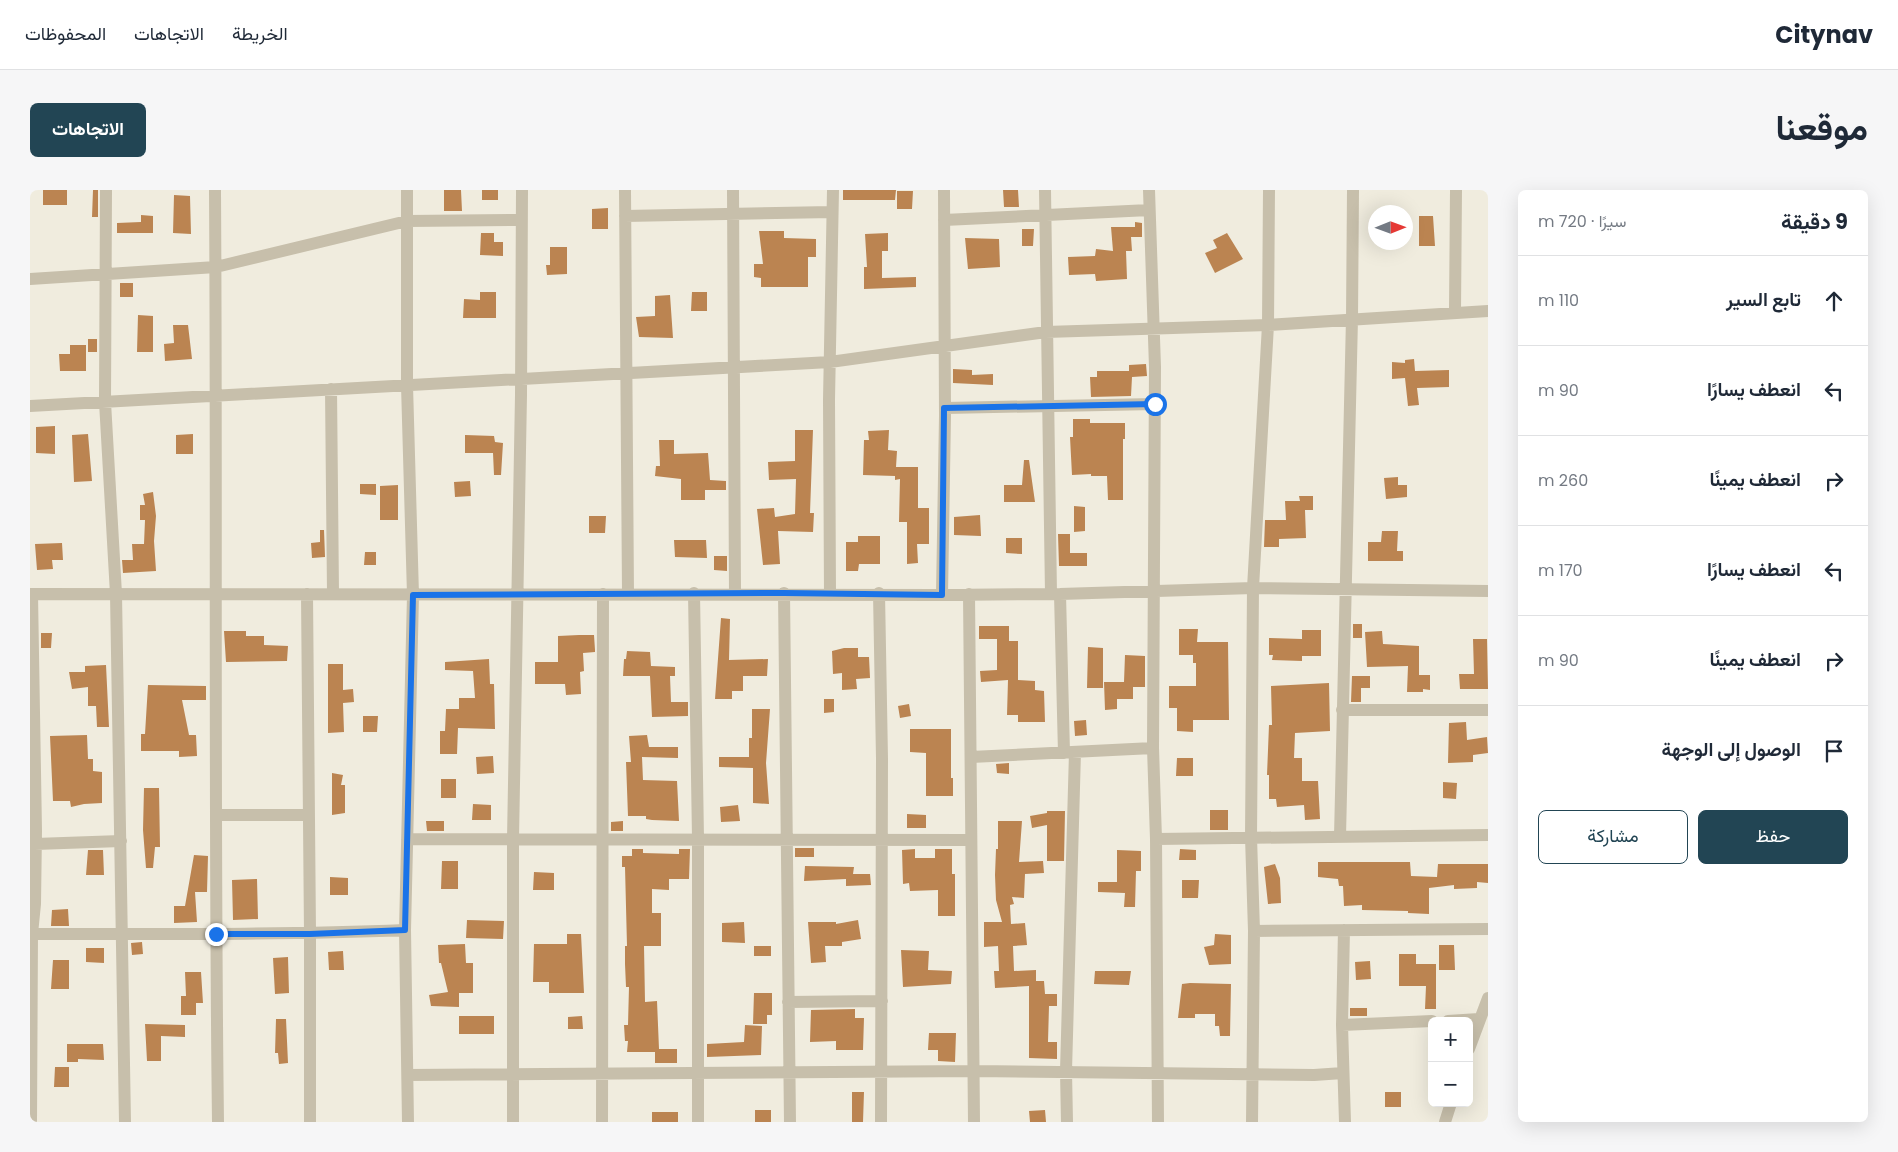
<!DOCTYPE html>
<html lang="ar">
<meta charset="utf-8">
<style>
:root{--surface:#fff;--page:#f6f6f7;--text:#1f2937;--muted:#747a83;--line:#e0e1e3;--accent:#224554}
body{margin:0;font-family:Poppins,Vazirmatn,sans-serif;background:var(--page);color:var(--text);direction:rtl}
.controls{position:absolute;right:15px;bottom:15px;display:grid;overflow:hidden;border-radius:8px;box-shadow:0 5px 20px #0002}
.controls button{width:45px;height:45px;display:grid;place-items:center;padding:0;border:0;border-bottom:1px solid var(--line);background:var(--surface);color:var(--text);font:25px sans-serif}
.compass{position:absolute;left:1338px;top:15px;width:45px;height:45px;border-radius:50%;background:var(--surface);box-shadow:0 5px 20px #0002;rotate:89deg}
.stop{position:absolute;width:15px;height:15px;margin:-11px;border:4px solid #1a73e8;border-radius:50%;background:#fff}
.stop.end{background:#1a73e8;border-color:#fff;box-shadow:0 1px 5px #0008}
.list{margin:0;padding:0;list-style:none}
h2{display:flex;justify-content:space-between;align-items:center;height:65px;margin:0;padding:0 20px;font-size:21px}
h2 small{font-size:16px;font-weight:400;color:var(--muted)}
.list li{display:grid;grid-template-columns:32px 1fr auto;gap:15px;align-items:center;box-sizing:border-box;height:90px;padding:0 20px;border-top:1px solid var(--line)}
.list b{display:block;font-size:19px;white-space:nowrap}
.list em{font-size:16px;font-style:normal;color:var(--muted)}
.actions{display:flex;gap:10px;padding:15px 20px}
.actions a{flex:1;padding:11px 0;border:1px solid var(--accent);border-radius:8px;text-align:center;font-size:18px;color:var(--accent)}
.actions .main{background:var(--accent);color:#fff}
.icon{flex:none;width:28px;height:28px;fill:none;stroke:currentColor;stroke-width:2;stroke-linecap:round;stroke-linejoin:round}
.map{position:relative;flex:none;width:1458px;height:932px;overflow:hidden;direction:ltr;border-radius:8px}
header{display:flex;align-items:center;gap:30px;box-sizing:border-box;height:70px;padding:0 25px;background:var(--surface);border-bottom:1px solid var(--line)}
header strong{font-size:24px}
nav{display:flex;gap:28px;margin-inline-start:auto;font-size:18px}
.intro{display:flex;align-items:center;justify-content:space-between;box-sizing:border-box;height:120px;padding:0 30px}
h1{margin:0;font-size:35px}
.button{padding:12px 22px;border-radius:8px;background:var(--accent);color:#fff;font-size:18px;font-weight:700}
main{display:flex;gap:30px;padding:0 30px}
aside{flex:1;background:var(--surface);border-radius:8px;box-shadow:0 5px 20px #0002}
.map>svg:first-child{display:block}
.building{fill:#bb8451}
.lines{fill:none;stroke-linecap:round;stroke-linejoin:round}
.minor{stroke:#c7bfab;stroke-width:12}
.route{stroke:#1a73e8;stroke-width:6}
</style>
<header>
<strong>Citynav</strong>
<nav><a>الخريطة</a><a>الاتجاهات</a><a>المحفوظات</a></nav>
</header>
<div class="intro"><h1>موقعنا</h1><a class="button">الاتجاهات</a></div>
<main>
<aside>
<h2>9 دقيقة<small>سيرًا · 720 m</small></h2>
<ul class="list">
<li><svg class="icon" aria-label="ahead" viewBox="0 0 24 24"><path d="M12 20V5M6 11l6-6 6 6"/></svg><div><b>تابع السير</b></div><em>110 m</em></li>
<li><svg class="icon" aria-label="left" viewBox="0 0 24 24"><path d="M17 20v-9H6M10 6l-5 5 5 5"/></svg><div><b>انعطف يسارًا</b></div><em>90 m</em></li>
<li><svg class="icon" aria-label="right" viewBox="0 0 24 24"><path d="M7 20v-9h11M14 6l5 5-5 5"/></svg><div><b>انعطف يمينًا</b></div><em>260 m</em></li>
<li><svg class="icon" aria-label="left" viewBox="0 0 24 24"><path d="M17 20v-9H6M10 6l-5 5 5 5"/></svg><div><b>انعطف يسارًا</b></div><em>170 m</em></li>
<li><svg class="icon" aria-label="right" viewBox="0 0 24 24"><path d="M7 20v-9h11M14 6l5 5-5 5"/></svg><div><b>انعطف يمينًا</b></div><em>90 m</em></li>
<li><svg class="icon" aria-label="arrive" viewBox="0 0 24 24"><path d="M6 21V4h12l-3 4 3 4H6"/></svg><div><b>الوصول إلى الوجهة</b></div></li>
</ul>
<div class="actions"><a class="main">حفظ</a><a>مشاركة</a></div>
</aside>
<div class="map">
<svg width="1458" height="932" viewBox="0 0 1458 932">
<rect width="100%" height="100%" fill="#f0ecde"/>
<path class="building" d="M13,0H37V15H13Z
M63,0H68V27H62Z
M414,0H431L432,21H414Z
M452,0H468V10H452Z
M813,0H866L865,10H813Z
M973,0H988L989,17H974Z
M867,1H883L882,19H867Z
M144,5L160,6L161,44L143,43Z
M578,18V39H562V19Z
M111,25L123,26V43H87V33L111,32Z
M1389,26H1403L1405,56H1389Z
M1105,32L1112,33V47H1101L1102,61H1096L1097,89L1066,91L1065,84L1039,85L1038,67L1065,66L1066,59L1083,61L1081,37H1105Z
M992,39H1004L1003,56H992Z
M729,41H754V48L786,49V67H778V97H731V88L724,87V74H733Z
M451,43H464V52H473V66L450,65Z
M858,43V61H852V88L886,87V97L834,99V77H837L835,44Z
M1197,43L1213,69L1185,83L1175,63L1187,58L1183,50Z
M935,48L969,49L970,77L938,79Z
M520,57H537V84L517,85L516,75H520Z
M90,93H103V107H90Z
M450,102H466V128H433L434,109L450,110Z
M662,102H677V121H661Z
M640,105L643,148L609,147L606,127L625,126V106Z
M108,125L123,126V162H107Z
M143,135H158L162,169L135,171L134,154L144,153Z
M58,149H67V162H58Z
M40,155H56V181H30L29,164H40Z
M1384,169L1385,181L1419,180V197L1387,198L1389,215L1378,216L1375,188L1362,189V172L1375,173V170Z
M1116,174L1117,186L1102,187L1101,206L1061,207L1060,187H1067V181H1099V175Z
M923,179L942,180V185L963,184V195L923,193Z
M1043,229H1060V233H1095V249H1093V310H1078L1077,286H1061V284L1042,285L1040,247H1043Z
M25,236V264L6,263V237Z
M765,240H783L780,323H784L783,342L748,341L750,374L733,375L727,319L744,318L745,327L765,324L766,289L739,290L738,272L765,271Z
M859,240L858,260L867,261L866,277H888V318H899V354H887L888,373L877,374V332H869L870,289L865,290V286L833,285L834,250H839L838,241Z
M58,244L62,291L44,292L42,245Z
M163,244V264H146V245Z
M435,245L464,246L465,252L473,253L471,285H464L463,263H435Z
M629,250H644V264L678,263L680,290L696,291V300H675V310H651V289L625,286L626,276H630Z
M994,270H999L1005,312H974V295H992Z
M1368,287V295H1377V307L1356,309L1354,288Z
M440,291L441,306L425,307L424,292Z
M330,294H346V305L330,304Z
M368,295V330H350V296Z
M123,302L126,326L124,351L126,381L93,383L92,370H103L102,354H114L115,330H110V315H115L113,304Z
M1269,306H1283V320H1275L1276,348L1249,349V357H1234L1235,330H1256L1255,311H1270Z
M1044,316L1055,317V341L1044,342Z
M950,325L951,346L924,345V327Z
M559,326H576L575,343H559Z
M290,340H294L295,367L282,368L281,353L290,352Z
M1352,341H1368L1367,361H1373V371H1338V352H1351Z
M1028,344H1040V363H1057V376H1029Z
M828,346H850V374H829L828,381H816V352H828Z
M976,348H992V364L976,363Z
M644,350H676L677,368L645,367Z
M32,353L33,370H22L23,379L7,380L5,354Z
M335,362H346V375H334Z
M684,366H697V381L684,380Z
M691,428L700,429L699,470L738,469L737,486H713V501H702V509H685Z
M1323,434H1332V448H1323Z
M949,436H979V451H988V490L1005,491V500L1014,501L1015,532H988V525H977L978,490L951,492L950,481L967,480V449H949Z
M1149,439H1168L1167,452H1198L1199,530H1163V542L1147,541V518H1139V496H1166V473H1163V465H1149Z
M1272,440H1291V466H1272V471L1242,470L1243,465H1239V448L1272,449Z
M194,441H216V446H234V455L258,456L257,471L196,472Z
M1352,441L1353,454L1389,456V485H1400V500L1393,499V502H1377L1378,476L1337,477L1335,442Z
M11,443H22L21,458H11Z
M549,445H564L565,460V462L553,463L554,481L550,482L551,504L536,505L535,494H505V472H528V446Z
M1443,449H1457L1458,499H1430L1429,484H1444Z
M1058,457L1073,458V498H1057Z
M814,458H828V467H839L840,488L826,489L827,499L812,500V483L803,484L802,461Z
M597,461L620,462L621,476L645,477V486H640L641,512H658V526L622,527L620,486H593L594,469H596Z
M1095,465L1115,466V497H1103V509H1087V519L1075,520L1074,492H1094Z
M459,469L460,494H464L465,539L428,538L427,564H410V541H415L416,519H429V508H445L443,481L415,480V472Z
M298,474H313V500L323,499L324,512L313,513L314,542L298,543Z
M76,475L79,537H67L66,516H58V497L42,499L39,482H55V476Z
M1322,486H1340V498H1331V512H1321Z
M1299,493L1300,541L1265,543L1264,568H1272V591H1288L1290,629L1275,630L1274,615L1247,617L1246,609H1239V585H1237L1239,535H1242L1241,496Z
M118,495L176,496V510H152L159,545H166L167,566L149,567V561H111V544H115Z
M794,509H804V522L794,523Z
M879,514L881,526L870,528L868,516Z
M722,519H740L736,573L739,614L723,613V578L689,577V567H719V548H722Z
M333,526H348L347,542H333Z
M1056,530L1057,545L1045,546L1044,531Z
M1436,532L1437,550L1457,547L1458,563L1443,565V572L1418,573L1419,533Z
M880,539H921V588H923V606H896V563L880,562Z
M57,545L58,569H63V581L72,582V613L54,614L41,617L40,611H23L20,546Z
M617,545L619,557H648V568L612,567L613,590L647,591L649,631L622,630L616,629V626H598L596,572H601L599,546Z
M463,566L464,583L447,584L446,567Z
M1147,568H1163V586H1146Z
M979,573V584L967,583L966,574Z
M302,583L313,585L311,595H315V623L302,625Z
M411,589H426V608H411Z
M1413,592L1427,593L1426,609L1413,608Z
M114,598H129L130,657H125L123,678H116L113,640Z
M443,614L461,615V630H442Z
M708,615L710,631L691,632L690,617Z
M1180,620H1198V640H1180Z
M1017,621H1035L1034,671H1017V635L1002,638L1000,626L1017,623Z
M877,624L896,625V638H877Z
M396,631H414V641H397Z
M593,631V641H581V632Z
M968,631H992L989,672L1013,671L1014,683L995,684L994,708L982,707L984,714L980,715L981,734L995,733L997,755L983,756L984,781L1006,780V791H1014L1015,804H1027V816H1019L1018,852H1027V869L999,868V796L965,798L964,781H969L968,756L954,757V732H972L966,710L965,685L966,659H968Z
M765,658H784V667H765Z
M602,659H613V663L649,664V659H660L659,689H639V700L622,699V723H631V756H614L615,812L627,811L629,859H647V873H625V862H597L598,851H595L594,835H598L599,797H596L595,774V756H597L595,677H592V666H602Z
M885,659V668H905V659H922V684H925V726H908V700L880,701L879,693L873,694L872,660Z
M1150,659L1166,660V670H1149Z
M58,660H73L74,685H56Z
M1087,660L1111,661V681H1106L1105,717H1094L1095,703L1068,702V692H1087Z
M164,665L178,666L177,702H165L167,732L144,733V716H155Z
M412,671H428V699H411Z
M1288,672H1380L1381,686L1407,687L1408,674H1458V693L1447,692V698L1424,699V695L1399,698V724L1378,723V721L1332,720V715L1314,716L1313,696H1309L1308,689L1288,687Z
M1245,674L1250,688L1251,713L1238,714L1234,677Z
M775,676L824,677L823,684H840L841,695L816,696V689L774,691Z
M504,682L524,683V700H503Z
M300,687L318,688V705H300Z
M227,689L228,729L203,730L202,690Z
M1152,690H1169L1168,708H1152Z
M38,719L39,736H21L22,720Z
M437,730L474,731L473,749L436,748Z
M828,730L831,749L812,752V756H795L796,772L781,773L778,732H806V734Z
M714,732L715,753L692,752V733Z
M537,744H551L554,803H519V792H503L504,754H537Z
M1185,744L1201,745V774L1179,775L1174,757L1184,755Z
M112,752L113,764L102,765L101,753Z
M435,754L436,773H443V803H429V817L401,816L399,805L418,802L411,773H409L408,755Z
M1409,755H1424L1425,780H1409Z
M724,756H741V766H724Z
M56,758H74V773L56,772Z
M871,760L899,761L898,780L922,781L921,794L873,797Z
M313,761L314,780H299L298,762Z
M1369,764H1386V774H1406V819H1395L1396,796H1369Z
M258,767L259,803L245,804L243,768Z
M23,770H39V799H21Z
M1340,771L1341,789L1326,790L1325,772Z
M1065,781H1101L1099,795L1064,794Z
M155,782H171L173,813H166V825H151V806H156Z
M1160,793L1201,794L1200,846H1190L1189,836H1185V824H1165V828H1148L1152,794Z
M724,803H742V825H737V834H723Z
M1320,818H1337V826H1320Z
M825,819V828H834L833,860H806V851L780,852L781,820Z
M429,826H464V844H429Z
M552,826L553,839H538V827Z
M246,829H256L258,873L249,874L248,863H245Z
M115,834L155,835V847L131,846V871H117Z
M715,835L732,836L731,865L677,867V854L714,852Z
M899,843H926L925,872L908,871V860H898Z
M37,854H73L74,870L48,869V872H37Z
M25,877H39V897H24Z
M822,902H834L833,932H822Z
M1355,902H1371V917H1355Z
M725,920H741V932H725Z
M1015,920L1016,932H1000L999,921Z
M622,922H648V932H622Z"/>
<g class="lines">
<path class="minor" d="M76,0L75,212L86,404L95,932
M185,0C187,311 184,621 188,932
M377,0V195L383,405L375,740L378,932
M595,0L598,404
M703,0L705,404
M1015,0L1021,404
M1119,0L1125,177L1123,558L1126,649L1128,932
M595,26L802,22
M914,30L1119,20
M0,89L186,77L377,31L491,30
M1425,122L1426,0
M301,199L303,403
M0,216L800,172L1016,142L1238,135L1458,121
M915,218L1125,214
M664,403L668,648V932
M754,403L760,932
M849,403L852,569L851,932
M0,404L912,405L1030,404L1223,398L1458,401
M277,404L280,744V932
M800,404L799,210L803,0
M939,404L944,932
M1030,404L1034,563
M912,405L915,226L914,0
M1312,520H1458
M941,567L1123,558
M186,625H279
M1310,647L1322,128L1323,0
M377,649L941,650
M1126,649L1458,645
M5,654L91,651
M1314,740L1312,835L1402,831
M1224,741L1458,739
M0,744C125,744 250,745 375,740
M758,812L852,811
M1418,831L1449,829
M1312,835L1315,932
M1439,859L1458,808
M378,885L944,881L1284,885L1313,883
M1,932L2,744L5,714L6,641L2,404
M483,932V649L491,205L492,0
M572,932L573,404
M1037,932L1036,881L1045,562
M1222,932L1224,741L1221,647L1223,398L1238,135L1239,0
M1415,932L1421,913"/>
</g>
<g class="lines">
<path class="route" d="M186,744H280L375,740L383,405L754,403L912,405L914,218L1125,214"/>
</g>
</svg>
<div class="controls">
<button>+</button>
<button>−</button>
</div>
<svg class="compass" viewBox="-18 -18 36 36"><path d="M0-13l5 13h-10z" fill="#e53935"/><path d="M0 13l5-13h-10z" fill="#747a83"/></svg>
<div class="stop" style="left:1125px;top:214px"></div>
<div class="stop end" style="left:186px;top:744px"></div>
</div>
</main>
